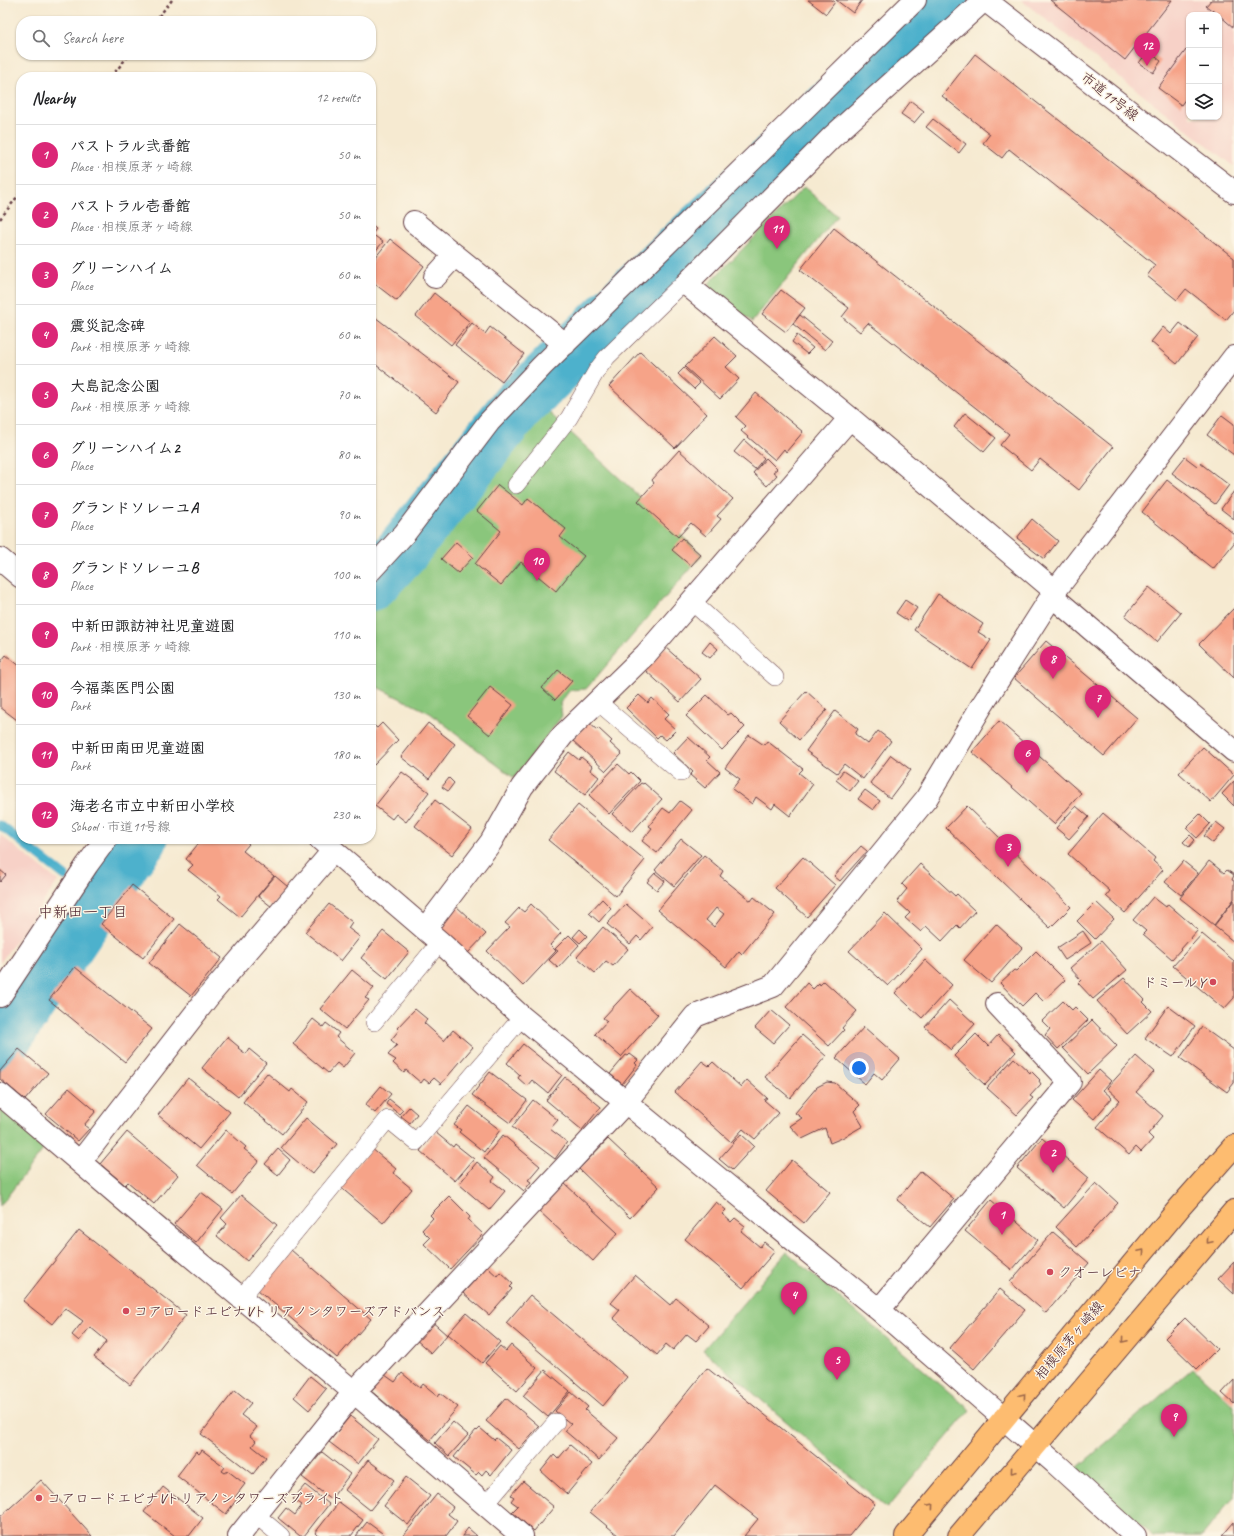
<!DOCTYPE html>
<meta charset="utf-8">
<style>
:root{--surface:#fff;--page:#f6f6f6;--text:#202124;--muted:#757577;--line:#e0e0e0;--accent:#db2777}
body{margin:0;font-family:Caveat,"Klee One",sans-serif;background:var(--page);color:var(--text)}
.controls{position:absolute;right:12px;top:12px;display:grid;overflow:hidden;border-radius:8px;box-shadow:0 1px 3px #0004}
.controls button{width:36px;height:36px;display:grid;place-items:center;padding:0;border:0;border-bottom:1px solid var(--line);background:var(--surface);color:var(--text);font:20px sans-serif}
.you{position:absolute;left:859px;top:1068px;width:14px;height:14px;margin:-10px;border:3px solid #fff;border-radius:50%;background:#1a73e8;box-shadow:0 0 0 6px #1a73e833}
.badge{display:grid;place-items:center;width:26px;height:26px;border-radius:50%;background:var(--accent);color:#fff;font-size:13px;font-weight:700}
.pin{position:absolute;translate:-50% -33px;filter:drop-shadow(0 1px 2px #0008)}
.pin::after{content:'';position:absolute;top:21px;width:14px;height:12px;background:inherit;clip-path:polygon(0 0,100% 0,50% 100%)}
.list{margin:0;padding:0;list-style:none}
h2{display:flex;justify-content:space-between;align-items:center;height:52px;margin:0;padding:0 16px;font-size:17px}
h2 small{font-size:13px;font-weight:400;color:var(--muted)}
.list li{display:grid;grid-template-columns:26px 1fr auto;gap:12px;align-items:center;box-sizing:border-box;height:60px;padding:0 16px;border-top:1px solid var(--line)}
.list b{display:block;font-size:15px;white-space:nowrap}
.list p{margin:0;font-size:13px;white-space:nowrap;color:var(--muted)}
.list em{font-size:13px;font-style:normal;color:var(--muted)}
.icon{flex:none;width:22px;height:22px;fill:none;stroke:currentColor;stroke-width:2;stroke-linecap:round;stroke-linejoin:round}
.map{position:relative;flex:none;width:1234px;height:1536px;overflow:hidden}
.search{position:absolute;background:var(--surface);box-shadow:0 1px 3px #0004;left:16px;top:16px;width:360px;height:44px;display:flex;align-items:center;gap:10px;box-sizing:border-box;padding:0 14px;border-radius:16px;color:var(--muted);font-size:15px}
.panel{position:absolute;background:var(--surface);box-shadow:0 1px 3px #0004;left:16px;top:72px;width:360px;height:772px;border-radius:16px}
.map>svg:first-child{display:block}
.built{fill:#f7d1c7;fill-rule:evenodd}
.green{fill:#8ac67b;stroke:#6a7253}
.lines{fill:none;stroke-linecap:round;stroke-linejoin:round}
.stream{stroke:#4db1cc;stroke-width:9}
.river{stroke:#4db1cc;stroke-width:54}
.building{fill:#f6a388;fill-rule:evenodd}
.service-casing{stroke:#643d44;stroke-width:18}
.minor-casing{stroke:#643d44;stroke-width:24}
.tertiary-casing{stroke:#643d44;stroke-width:24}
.primary-casing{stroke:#643d44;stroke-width:24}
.path{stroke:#643d44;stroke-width:2.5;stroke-dasharray:3 3;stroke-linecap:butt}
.service{stroke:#fff;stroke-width:17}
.minor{stroke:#fff;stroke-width:22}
.tertiary{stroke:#fff;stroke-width:22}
.primary{stroke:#fdbc6f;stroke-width:22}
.oneway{stroke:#9b664a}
.poi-dot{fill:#d1495b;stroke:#fcf5e5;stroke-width:1.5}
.labels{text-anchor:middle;stroke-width:3;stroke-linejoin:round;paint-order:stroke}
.street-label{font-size:14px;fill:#4a1f2b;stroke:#fcf5e5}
.poi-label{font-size:14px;fill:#4a1f2b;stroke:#fcf5e5;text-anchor:start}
.neighbourhood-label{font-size:15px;fill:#4a1f2b;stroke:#fcf5e5}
</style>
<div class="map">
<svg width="1234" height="1536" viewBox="0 0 1234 1536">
<rect width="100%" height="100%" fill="#fcf5e5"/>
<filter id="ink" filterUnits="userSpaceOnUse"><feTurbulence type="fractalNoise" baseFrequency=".025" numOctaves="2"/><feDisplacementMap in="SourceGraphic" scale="8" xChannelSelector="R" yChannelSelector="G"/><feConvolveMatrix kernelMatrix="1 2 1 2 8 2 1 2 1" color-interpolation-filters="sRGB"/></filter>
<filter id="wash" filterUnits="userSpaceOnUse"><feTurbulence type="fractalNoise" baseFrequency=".012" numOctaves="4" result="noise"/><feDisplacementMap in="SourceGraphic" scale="16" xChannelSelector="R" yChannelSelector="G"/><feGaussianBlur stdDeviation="0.9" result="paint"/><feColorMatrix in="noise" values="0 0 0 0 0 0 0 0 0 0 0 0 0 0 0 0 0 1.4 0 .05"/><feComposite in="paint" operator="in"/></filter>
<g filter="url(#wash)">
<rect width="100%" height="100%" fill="#f6ead1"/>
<path class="built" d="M1021,0H1234V166ZM1189,15H1219V117H1189Z
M0,835L58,881L0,963Z"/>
<path class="green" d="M804,187L837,216L752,322L709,288L710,282Z
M541,405L702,555L586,689L570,690L560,703L562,716L514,778L430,713L379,688L371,682V607L432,540L495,454Z
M0,1108L46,1146L0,1206Z
M787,1252L970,1410L887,1508L703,1350Z
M1193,1368L1234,1406V1497L1202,1536H1153L1077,1468Z"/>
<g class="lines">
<path class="stream" d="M0,825L65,876"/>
<path class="river" d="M371,584L403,550L517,406L641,286L881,59L942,0
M0,1045L126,858L141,839"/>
</g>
<g id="blocks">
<path class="building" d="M808,0H832L835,2L826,14Z
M836,0H862L853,13Z
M1050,0H1172L1125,60Z
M1211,0H1234V28L1219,15L1206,6Z
M1186,50L1189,53V94L1181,105L1158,88Z
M1148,51L1161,61L1153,73L1139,63Z
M975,54L1234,258V310L1226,320L1186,289L1177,300L1147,276L1155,265L1009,149L1002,158L983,143L990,134L942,96Z
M911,101L924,111L914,123L901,114Z
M933,119L966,144L959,153L926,127Z
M371,225L376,229L372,234L383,242L371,256Z
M834,228L1113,447L1079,490L1040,459L1031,470L1000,445L1009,434L868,323L860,332L842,317L849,308L800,270Z
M390,239L424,266L397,301L371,281V263Z
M781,290L805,308L786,332L762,314Z
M434,293L470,322L451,345L416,316Z
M800,315L832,341L825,350L793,324Z
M375,317L459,382L436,412L371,361V322Z
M472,323L485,334L490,327L524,354L502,382L455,345Z
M1180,323L1198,337L1177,364L1151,342L1163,327L1171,334Z
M797,335L813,348L807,354L792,342Z
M715,336L737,356L726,367L739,379L720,399L685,367Z
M640,352L707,414L675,448L609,386Z
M684,368L700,383L694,389L678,374Z
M756,393L803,432L786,452L784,449L775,460L741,431L746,426L736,417Z
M965,413L996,438L984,452L954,427Z
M1222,415L1234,424V455L1207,435Z
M744,440L764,458L755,469L734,452Z
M679,450L733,499L717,516L721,519L706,536L691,523L678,537L638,501L654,483L652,480Z
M1185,457L1197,466L1200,463L1229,485L1215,504L1172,473Z
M766,458L777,469L773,472L777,475L767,486L753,473Z
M1167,480L1234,534V543L1213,569L1142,512Z
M498,485L523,505L528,498L566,529L560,537L584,556L556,591L521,562L501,585L475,564L501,531L477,511Z
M1234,491V519L1221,509Z
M1032,519L1058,541L1044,559L1017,538Z
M682,538L701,555L691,566L672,550Z
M456,542L473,557L458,573L441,559Z
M1149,587L1181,613L1157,642L1125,616Z
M938,594L983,624L978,632L991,640L972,669L914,630Z
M905,600L917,608L908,621L896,613Z
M1234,608V678L1199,644Z
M1046,641L1137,718L1104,756L1014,678Z
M710,642L718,649L710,658L702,652Z
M665,647L701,679L680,702L645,670Z
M6,655L21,667V723L0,707V663Z
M558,670L572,681L555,700L542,688Z
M490,687L513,705L490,735L467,716Z
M806,691L827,710L799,740L779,721Z
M639,695L648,703L652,698L669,714L664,719L676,730L666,740L660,735L657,738L626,708Z
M707,695L728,715L731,713L745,727L722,750L686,716Z
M835,711L858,729L855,734L868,744L878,731L891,741L863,779L844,764L837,773L806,751Z
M999,721L1081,793L1054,824L972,752Z
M588,722L597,730L598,728L612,741L610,743L622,754L606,771L572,740Z
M382,723L398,740L374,765L371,762V726L372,724L377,728Z
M428,723L455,744L429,779L401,757Z
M749,735L764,745L767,741L803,769L799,773L813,784L790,816L775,804L772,809L756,797L752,804L732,789L740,779L725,768Z
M688,737L710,757L707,760L720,772L705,788L690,775L693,772L673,753Z
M1203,747L1234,775L1211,802L1179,773Z
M569,752L579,760L581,757L592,766L590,770L599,777L585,795L554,771Z
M891,755L911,770L890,798L870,783Z
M618,764L629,774L631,772L640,781L609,814L589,795Z
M843,771L858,781L850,791L836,780Z
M402,772L429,792L406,822L396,814L392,819L375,806Z
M449,778L454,783L448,791L442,787Z
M1234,781V806L1222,794Z
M641,783L643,784L644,783L662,799L632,832L612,814Z
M865,790L880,801L873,810L858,799Z
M435,800L472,829L452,855L415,826Z
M680,801L692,810L657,853L642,841L652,828L649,826L663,808L670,813Z
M578,805L645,860L616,896L548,840Z
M967,806L1071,907L1050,928L946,828Z
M1076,806L1089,817L1069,839L1056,828Z
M1103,813L1155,858L1153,861L1163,870L1125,913L1106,896L1110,891L1068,854Z
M1200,814L1210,824L1197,838L1186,828Z
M1216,822L1225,829L1213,843L1204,836Z
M1190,835L1195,840L1189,847L1183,842Z
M202,839H243L249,844L243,851L274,876L240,917L218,899L221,896L188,870L193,865L186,859Z
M681,839L701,855L674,886L655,870Z
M861,846L867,851L840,881L834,876Z
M704,855L723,871L720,876L751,901L754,897L775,914L742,954L739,951L726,967L658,910ZM716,908L724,914L714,927L706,920Z
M803,857L835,885L807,917L775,888Z
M1183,861L1198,873L1181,895L1165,882Z
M1209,861L1224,873L1227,870L1234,875L1232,880L1234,881V899L1214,925L1180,898Z
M920,864L955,896L957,894L975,911L960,928L957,925L942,941L926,926L921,932L905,918L910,913L897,901L907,889L902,884Z
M0,870L6,875L0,882Z
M655,873L665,881L657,890L647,882Z
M275,876L288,887L272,907L258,896Z
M132,885L174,919L143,958L101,924Z
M1153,897L1166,907L1168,904L1198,930L1172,959L1143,934L1146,931L1133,920Z
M602,899L611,908L599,922L589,913Z
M1234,900V942L1214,926Z
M1096,902L1114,919L1095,939L1077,921Z
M329,904L352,922L348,928L360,937L341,961L305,932Z
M454,904L486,934L467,954L435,925Z
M531,904L561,933L550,945L556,951L523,986L487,951L510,927L505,923L519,908L524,912Z
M626,904L652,927L641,940L637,936L630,944L607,924Z
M885,913L922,949L888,986L849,951Z
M180,924L222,958L191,996L149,963Z
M996,924L1022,948L991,983L964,960Z
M603,927L628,949L613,966L606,961L595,973L577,957Z
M580,929L587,936L580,943L573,937Z
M383,931L409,952L387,979L361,958Z
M1083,931L1091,943L1065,960L1057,948Z
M1202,934L1234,961V998L1224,1009L1173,966Z
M569,935L579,945L558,968L549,960L558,951L555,949Z
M1101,941L1127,970L1093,999L1078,983L1081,980L1070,968Z
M1036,951L1065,980L1043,1001L1035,993L1022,1006L1000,983L1014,970L1016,971Z
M925,960L952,985L922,1018L895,993Z
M75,967L152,1029L125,1062L49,1000Z
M352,970L374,988L365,998L369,1000L345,1029L320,1009Z
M1124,978L1145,1000L1143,1002L1152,1011L1127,1034L1097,1001Z
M824,981L857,1011L842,1028L844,1030L829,1046L786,1007L807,983L813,989L819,983L820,985Z
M630,989L658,1015L621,1057L595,1034L607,1021L603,1018Z
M949,1000L975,1024L951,1050L925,1027Z
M1063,1001L1072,1010L1075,1007L1088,1020L1058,1049L1045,1035L1050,1029L1042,1021Z
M1168,1006L1195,1026L1173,1057L1145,1038Z
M415,1009L427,1019L424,1023L444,1041L453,1030L473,1047L441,1084L434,1078L429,1083L424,1079L421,1083L406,1070L404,1073L393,1063L396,1060L388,1055L397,1045L391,1040L399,1030L397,1028Z
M771,1010L789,1025L773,1043L755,1028Z
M313,1019L323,1027L326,1023L339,1033L336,1037L355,1053L343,1068L337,1063L328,1073L293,1044Z
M1092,1020L1117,1046L1088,1074L1063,1048Z
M864,1027L900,1059L882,1080L874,1073L865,1084L836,1058Z
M1202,1027L1234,1050V1083L1227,1092L1180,1058Z
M976,1034L988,1046L998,1035L1016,1052L985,1085L954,1056Z
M802,1035L826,1056L790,1098L765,1077Z
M227,1037L239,1047L238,1048L246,1054L249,1049L266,1063L238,1097L202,1068Z
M523,1044L562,1075L548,1093L532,1080L527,1086L518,1078L520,1075L507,1063Z
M19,1049L48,1073L25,1100L0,1079V1071Z
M630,1054L638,1060L635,1063L637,1065L622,1084L610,1074L626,1055L628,1056Z
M1136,1056L1154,1072L1136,1092L1163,1116L1148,1134L1153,1139L1141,1152L1136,1147L1129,1155L1097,1127L1120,1100L1107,1088Z
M1014,1058L1030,1073L1031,1071L1040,1080L1039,1081L1041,1084L1030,1096L1033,1098L1017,1115L987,1088Z
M702,1061L709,1066L713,1062L741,1087L747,1080L767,1098L764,1100L779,1113L755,1139L743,1129L731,1142L675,1092Z
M1099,1070L1111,1081L1103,1090L1112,1098L1094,1119L1072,1100Z
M490,1072L527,1100L510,1123L472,1095Z
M267,1073L290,1092L292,1089L308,1102L282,1134L243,1102Z
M565,1077L601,1107L582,1130L546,1100Z
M188,1078L230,1112L199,1149L158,1115Z
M827,1082L835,1083L860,1105L854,1111L863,1126L842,1138L830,1143L825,1128L802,1139L790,1126L802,1118L795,1113L817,1087Z
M381,1086L391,1094L375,1113L365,1105Z
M69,1088L96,1111L84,1125L89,1129L78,1141L46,1114Z
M389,1099L403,1110L399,1114L386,1104Z
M533,1100L558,1120L550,1129L567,1142L555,1159L512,1127Z
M469,1106L500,1130L484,1152L459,1132L461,1130L454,1125Z
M409,1107L417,1114L410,1123L401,1116Z
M306,1118L337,1144L312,1174L281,1148Z
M226,1130L246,1147L244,1149L259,1161L232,1194L197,1165Z
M127,1132L178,1175L154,1204L128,1182L125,1185L100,1164Z
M435,1132L453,1147L455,1144L474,1159L455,1181L420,1151Z
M741,1134L754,1146L732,1170L719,1159Z
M503,1135L540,1166L528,1180L531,1182L524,1191L484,1158Z
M1042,1138L1089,1178L1064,1208L1017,1168Z
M608,1139L659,1187L630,1218L579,1169Z
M371,1148L396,1169L393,1173L412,1189L383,1223L339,1186Z
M278,1149L290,1160L278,1175L265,1164Z
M792,1160L830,1192L804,1223L766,1191Z
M477,1162L495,1177L492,1181L505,1191L489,1210L459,1184Z
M921,1171L954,1199L930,1227L897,1200Z
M564,1183L618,1233L593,1261L538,1210Z
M1096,1183L1118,1203L1077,1247L1056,1227Z
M201,1192L223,1209L196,1243L174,1224Z
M241,1195L277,1225L247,1261L217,1236L227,1224L221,1218Z
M449,1196L470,1217L468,1220L483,1234L450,1269L424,1244L430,1238L422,1230L433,1218L430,1215Z
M991,1200L1038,1240L1012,1270L965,1231Z
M716,1202L726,1210L722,1214L731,1222L735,1218L745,1226L741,1231L760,1247L764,1242L775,1251L743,1288L685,1239Z
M79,1230L186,1315L130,1385L94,1357L107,1341L90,1327L79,1341L72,1335L83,1321L65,1308L52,1324L23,1301Z
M1053,1232L1089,1263L1046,1313L1010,1282Z
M291,1250L371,1319L337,1358L257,1289Z
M1234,1262V1294L1218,1279Z
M487,1267L497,1276L500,1272L513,1284L510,1287L512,1289L489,1315L463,1293Z
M635,1275L670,1305L676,1298L709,1326L696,1341L687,1334L673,1350L666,1344L657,1355L613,1318L620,1310L611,1303Z
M1000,1289L1025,1310L974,1369L950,1348Z
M530,1295L627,1377L603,1406L506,1323Z
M466,1313L500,1342L482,1363L448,1334Z
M1185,1318L1217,1349L1197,1369L1165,1338Z
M430,1320L447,1335L431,1353L414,1338Z
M511,1345L537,1368L517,1391L485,1363L500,1346L506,1351Z
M707,1368L875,1504L849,1536H744L758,1519L715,1485L674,1536H619L590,1512Z
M545,1370L570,1391L548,1417L523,1396Z
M402,1373L420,1388L423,1384L438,1396L440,1393L458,1407L430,1440L371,1391L385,1375L395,1382Z
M310,1376L326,1389L309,1410L294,1397Z
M1234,1380V1404L1222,1393Z
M235,1390L251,1403L241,1415L257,1427L250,1436L256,1441L252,1446L266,1457L253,1474L201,1434Z
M571,1392L588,1407L585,1410L618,1438L599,1460L565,1431L571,1424L555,1411Z
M506,1398L539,1426L519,1449L486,1421Z
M350,1416L378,1439L358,1464L329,1442Z
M453,1422L468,1435L449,1456L435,1443Z
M480,1428L494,1440L496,1438L511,1450L491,1475L486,1470L482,1475L479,1472L476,1475L454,1457L476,1430L477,1431Z
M570,1445L592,1464L567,1494L541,1471L554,1455L558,1459Z
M202,1450L225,1467L222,1471L225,1473L228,1471L245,1484L235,1497L237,1499L226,1514L177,1476L196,1451L199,1454Z
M322,1452L350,1474L331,1499L302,1477Z
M368,1460L394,1480L370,1510L345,1490Z
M406,1477L430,1496L408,1525L384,1506Z
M41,1480L92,1536H0V1517Z
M523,1481L554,1507L534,1531L512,1512L518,1506L511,1501L514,1497L511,1495Z
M305,1485L329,1504L304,1536H300L278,1518L286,1508L295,1515L302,1505L293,1499Z
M163,1487L203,1518L189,1536H175L144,1512Z
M437,1494L453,1507L448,1514L457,1521L446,1536H403Z
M339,1502L363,1520L351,1536H318L315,1533Z
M367,1522L386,1536H356Z
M1234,1522V1536H1222Z
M468,1528L477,1536H462Z"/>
</g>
</g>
<g filter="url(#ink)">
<use href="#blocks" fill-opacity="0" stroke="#643d44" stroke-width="1"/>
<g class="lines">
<defs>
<path id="service" d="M516,485L569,418L597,370L607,357L677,289L686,284
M691,601L775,677
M598,702L681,773
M374,1022L440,942
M241,1298L388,1119L416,1142L522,1017
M486,1504L556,1422
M256,1515L281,1536"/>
<path id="minor" d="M984,0L832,137L686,284L850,418L1055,591
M414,222L565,344
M435,277L455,255
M0,559L21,577
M371,570L405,533L489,422L542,366L915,0
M1052,596L1234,751
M320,839L440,942L522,1017L879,1310L1055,1463L1135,1536
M425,929L491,842L522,787L563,735L646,654L850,418
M0,996L87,865L106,839
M0,1094L156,1227L354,1392L522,1536
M80,1162L208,997L333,851
M879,1310L1070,1082L997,1004
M239,1536L354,1392L625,1103L695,1016L773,986L926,799L981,707L1055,591L1234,357"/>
<path id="tertiary" d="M985,0L1234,192"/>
<path id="primary" d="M906,1536L1180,1207L1234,1146
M959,1536L1234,1211"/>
</defs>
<use href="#service" class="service-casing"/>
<use href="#minor" class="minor-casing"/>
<use href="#tertiary" class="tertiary-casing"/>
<use href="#primary" class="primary-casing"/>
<path class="path" d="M155,21L172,0
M111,77L129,55
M0,219L21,192"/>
<use href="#service" class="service"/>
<use href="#minor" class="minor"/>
<use href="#tertiary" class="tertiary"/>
<use href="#primary" class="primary"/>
</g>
<defs><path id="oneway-chevron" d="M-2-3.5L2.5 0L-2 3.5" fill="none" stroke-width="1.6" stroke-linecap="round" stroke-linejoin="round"/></defs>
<g class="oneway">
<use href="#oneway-chevron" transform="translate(1209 1241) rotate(130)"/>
<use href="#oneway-chevron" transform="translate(1142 1252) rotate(-50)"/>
<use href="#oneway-chevron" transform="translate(1124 1340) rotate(130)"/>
<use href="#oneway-chevron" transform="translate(1023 1396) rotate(-50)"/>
<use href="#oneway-chevron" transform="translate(1013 1471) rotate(130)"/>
<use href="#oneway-chevron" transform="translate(931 1506) rotate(-50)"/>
</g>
</g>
<g class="poi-dot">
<circle cx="1213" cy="982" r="4"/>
<circle cx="1050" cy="1272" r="4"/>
<circle cx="126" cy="1311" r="4"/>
<circle cx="39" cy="1498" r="4"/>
</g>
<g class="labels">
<g class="street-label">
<text transform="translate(1110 96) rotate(38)" y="5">市道11号線</text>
<text transform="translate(1069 1340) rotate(-50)" y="5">相模原茅ヶ崎線</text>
</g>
<g class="poi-label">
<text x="1205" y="987" text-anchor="end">ドミールY</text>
<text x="1058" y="1277">クオーレビナ</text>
<text x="134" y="1316">コアロードエビナVトリアノンタワーズアドバンス</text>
<text x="47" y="1503">コアロードエビナVトリアノンタワーズブライト</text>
</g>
<g class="neighbourhood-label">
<text x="83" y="917">中新田一丁目</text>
</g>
</g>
</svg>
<div class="controls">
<button>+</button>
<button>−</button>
<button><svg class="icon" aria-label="layers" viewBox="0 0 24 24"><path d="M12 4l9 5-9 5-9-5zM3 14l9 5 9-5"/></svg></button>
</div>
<div class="you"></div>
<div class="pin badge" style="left:1002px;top:1235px">1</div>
<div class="pin badge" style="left:1053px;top:1173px">2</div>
<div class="pin badge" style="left:1008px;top:867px">3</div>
<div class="pin badge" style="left:794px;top:1315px">4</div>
<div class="pin badge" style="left:837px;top:1380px">5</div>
<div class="pin badge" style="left:1027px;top:773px">6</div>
<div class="pin badge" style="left:1098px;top:718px">7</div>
<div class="pin badge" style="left:1053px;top:679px">8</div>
<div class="pin badge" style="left:1174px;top:1437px">9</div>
<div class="pin badge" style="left:537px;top:581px">10</div>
<div class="pin badge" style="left:777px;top:249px">11</div>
<div class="pin badge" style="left:1147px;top:66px">12</div>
<div class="search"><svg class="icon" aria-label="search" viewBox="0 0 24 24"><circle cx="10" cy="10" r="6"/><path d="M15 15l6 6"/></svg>Search here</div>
<section class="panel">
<h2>Nearby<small>12 results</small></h2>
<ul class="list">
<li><span class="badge">1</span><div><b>パストラル弐番館</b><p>Place · 相模原茅ヶ崎線</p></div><em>50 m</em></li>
<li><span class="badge">2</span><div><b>パストラル壱番館</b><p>Place · 相模原茅ヶ崎線</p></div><em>50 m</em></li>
<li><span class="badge">3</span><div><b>グリーンハイム</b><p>Place</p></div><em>60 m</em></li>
<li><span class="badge">4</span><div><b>震災記念碑</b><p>Park · 相模原茅ヶ崎線</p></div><em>60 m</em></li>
<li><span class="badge">5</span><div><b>大島記念公園</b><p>Park · 相模原茅ヶ崎線</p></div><em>70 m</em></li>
<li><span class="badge">6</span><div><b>グリーンハイム2</b><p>Place</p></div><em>80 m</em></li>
<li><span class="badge">7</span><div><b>グランドソレーユA</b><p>Place</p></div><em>90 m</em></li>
<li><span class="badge">8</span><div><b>グランドソレーユB</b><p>Place</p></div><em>100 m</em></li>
<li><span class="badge">9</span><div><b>中新田諏訪神社児童遊園</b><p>Park · 相模原茅ヶ崎線</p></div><em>110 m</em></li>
<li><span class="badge">10</span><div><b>今福薬医門公園</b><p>Park</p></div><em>130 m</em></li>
<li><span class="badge">11</span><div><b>中新田南田児童遊園</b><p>Park</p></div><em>180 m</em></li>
<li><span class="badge">12</span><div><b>海老名市立中新田小学校</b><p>School · 市道11号線</p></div><em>230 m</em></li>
</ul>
</section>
</div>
